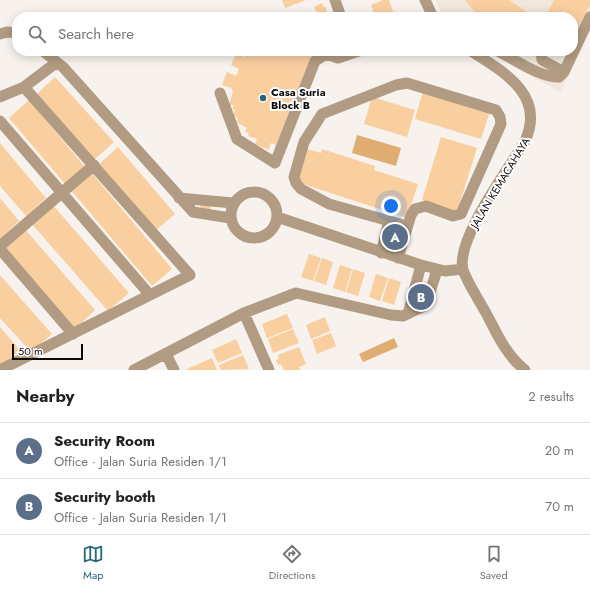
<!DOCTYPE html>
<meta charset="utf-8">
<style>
:root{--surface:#fff;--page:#f6f6f6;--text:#202124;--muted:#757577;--line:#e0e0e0;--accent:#25677a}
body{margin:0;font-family:Jost,sans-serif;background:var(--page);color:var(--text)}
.scale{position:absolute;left:12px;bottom:10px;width:71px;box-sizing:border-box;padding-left:4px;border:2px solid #0d0b0a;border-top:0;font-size:11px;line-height:14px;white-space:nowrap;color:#0d0b0a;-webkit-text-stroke:3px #fff;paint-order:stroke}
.you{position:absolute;left:391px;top:206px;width:14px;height:14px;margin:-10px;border:3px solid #fff;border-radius:50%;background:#1a73e8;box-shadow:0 0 0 6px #1a73e833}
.badge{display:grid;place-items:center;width:26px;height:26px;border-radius:50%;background:var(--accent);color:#fff;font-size:13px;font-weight:700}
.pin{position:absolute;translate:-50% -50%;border:2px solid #fff;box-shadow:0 1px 4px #0006}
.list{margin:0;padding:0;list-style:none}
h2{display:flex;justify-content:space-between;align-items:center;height:52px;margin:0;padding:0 16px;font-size:17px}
h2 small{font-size:13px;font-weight:400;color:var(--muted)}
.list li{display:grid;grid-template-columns:26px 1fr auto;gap:12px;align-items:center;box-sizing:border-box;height:56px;padding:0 16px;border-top:1px solid var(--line)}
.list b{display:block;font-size:15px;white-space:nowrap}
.list p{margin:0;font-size:13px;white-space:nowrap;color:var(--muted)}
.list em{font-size:13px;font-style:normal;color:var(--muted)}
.icon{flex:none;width:22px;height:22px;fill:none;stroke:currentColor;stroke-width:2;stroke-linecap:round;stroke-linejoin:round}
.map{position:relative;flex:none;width:590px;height:370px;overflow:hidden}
.search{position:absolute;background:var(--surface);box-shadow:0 2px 10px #0003;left:12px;right:12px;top:12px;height:44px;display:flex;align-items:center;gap:10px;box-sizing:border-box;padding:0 14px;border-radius:16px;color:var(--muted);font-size:15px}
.sheet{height:164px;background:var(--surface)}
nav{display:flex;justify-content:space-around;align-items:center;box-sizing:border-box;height:56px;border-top:1px solid var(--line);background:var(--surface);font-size:11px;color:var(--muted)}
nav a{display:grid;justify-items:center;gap:2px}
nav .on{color:var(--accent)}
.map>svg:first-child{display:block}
.built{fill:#f1e7dc}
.water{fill:#dfad71}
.building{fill:#f9cfa0}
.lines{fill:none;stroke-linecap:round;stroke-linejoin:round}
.minor{stroke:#b19b82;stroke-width:11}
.poi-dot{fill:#25677a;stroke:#fff;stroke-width:1.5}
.labels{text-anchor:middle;stroke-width:4;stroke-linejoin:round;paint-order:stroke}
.poi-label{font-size:11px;font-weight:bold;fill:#0d0b0a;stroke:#fff;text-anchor:start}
.street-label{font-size:11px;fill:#0d0b0a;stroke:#fff}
</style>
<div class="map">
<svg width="590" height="370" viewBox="0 0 590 370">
<rect width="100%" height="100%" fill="#f7f2ed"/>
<path class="built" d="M435,0H590V31L560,92L485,51H573V17H444Z"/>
<path class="water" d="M357,135L401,148L396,166L352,153Z
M394,338L398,347L363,362L359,354Z"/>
<path class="building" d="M282,0H306L285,8Z
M383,0H389L395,17H371V15L374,13L371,5Z
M465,0H509L527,12L524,17H479Z
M554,0H590V4L575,35L573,34V17H545Z
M322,3L324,7H326L327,17H319L314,7Z
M252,51H313L276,145L271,143L269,150L255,144L257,139L248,136L249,133L245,132L247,128L236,122L238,118L233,116L235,110L232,109L234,106L229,104L233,92L231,88L222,85L227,72L236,76L239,69L231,65L236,53L245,57Z
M55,77L114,142L94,160L36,95Z
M423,91L490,111L481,139L415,119Z
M372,97L415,110L407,137L364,124Z
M29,100L85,167L65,184L9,118Z
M441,137L477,148L457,212L422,200Z
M0,143L46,198L26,216L0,186Z
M118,147L175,214L155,231L98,165Z
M307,149L321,153L322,149L375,166L374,170L418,184L407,218L297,182Z
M91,172L172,269L152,286L70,189Z
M0,198L19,221L0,239Z
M52,204L129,293L108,311L31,223Z
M201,205L211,206L210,212L200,210Z
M24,228L95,310L75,329L3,247Z
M383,228L409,236L406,246L380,238Z
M309,254L321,258L313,281L301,277Z
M322,258L333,262L326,285L314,281Z
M340,265L352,269L345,292L333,288Z
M353,269L365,273L358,296L346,292Z
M376,274L388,278L380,301L369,297Z
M0,275L52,334L31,352L0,318Z
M389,278L401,282L394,305L382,301Z
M420,293L425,295L423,302L418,300Z
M287,314L293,328L267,338L262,324Z
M325,317L330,331L311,339L306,325Z
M0,327L20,350L0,368Z
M293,329L299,343L273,353L268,339Z
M331,333L336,346L317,354L312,340Z
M236,339L242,353L218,363L212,350Z
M299,347L306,364L299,367L300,370H284L281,364L278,365L276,360L279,359L278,355Z
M243,355L249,369L221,370L219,365Z
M212,358L217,370H187V369Z"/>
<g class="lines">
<path class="minor" d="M335,0L341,17
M425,0L433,17
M0,34L7,32L17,33
M43,51L63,67L193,212L230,218
M471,51C506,73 547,97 524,143C508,170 455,240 463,270C468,284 479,300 486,313C497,334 506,355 525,370
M498,51C516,60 539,77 559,77L564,72L590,17
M541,51L542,60L564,72
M220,93L237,139L275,163L315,61L326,54L338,58L359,51
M0,97L24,87L57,62
M0,121L150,295
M231 215a23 23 0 1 1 46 0a23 23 0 1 1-46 0Z
M179,198L233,203
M277,217L421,265L445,271L463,269
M0,246L94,165
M0,249L73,334
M381,253L389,221
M398,258L411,215L415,209L426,206L453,216L461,214L501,124L500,117L496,110L407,83L396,85L322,114L304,142L294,177L296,183L301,189L329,204L407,226
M244,313L269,370
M408,314L421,265
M166,354L174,370
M0,370L190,275L24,87
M134,370L244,313L296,293L391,315L403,316L426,305L437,270"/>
</g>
<circle class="poi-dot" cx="263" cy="98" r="4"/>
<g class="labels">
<g class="poi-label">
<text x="271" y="96">Casa Suria<tspan x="271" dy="13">Block B</tspan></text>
</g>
<g class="street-label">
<text transform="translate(500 183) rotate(-59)" y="4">JALAN KEMACAHAYA</text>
</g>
</g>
</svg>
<div class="scale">50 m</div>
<div class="you"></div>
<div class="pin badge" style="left:395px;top:237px;background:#5c6f8a">A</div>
<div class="pin badge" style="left:421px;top:297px;background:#5c6f8a">B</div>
<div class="search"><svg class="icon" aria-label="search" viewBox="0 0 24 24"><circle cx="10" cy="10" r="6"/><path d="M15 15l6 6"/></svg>Search here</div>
</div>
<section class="sheet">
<h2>Nearby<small>2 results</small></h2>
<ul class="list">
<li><span class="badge" style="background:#5c6f8a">A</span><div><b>Security Room</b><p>Office · Jalan Suria Residen 1/1</p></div><em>20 m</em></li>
<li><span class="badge" style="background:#5c6f8a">B</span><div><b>Security booth</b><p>Office · Jalan Suria Residen 1/1</p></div><em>70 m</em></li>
</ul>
</section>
<nav>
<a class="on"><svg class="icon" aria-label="map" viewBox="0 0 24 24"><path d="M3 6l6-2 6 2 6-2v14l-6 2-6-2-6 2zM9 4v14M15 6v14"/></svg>Map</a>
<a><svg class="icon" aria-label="directions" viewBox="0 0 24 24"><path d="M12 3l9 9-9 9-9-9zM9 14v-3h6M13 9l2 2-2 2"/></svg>Directions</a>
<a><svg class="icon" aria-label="saved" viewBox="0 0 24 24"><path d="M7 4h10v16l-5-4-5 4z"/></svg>Saved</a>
</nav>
